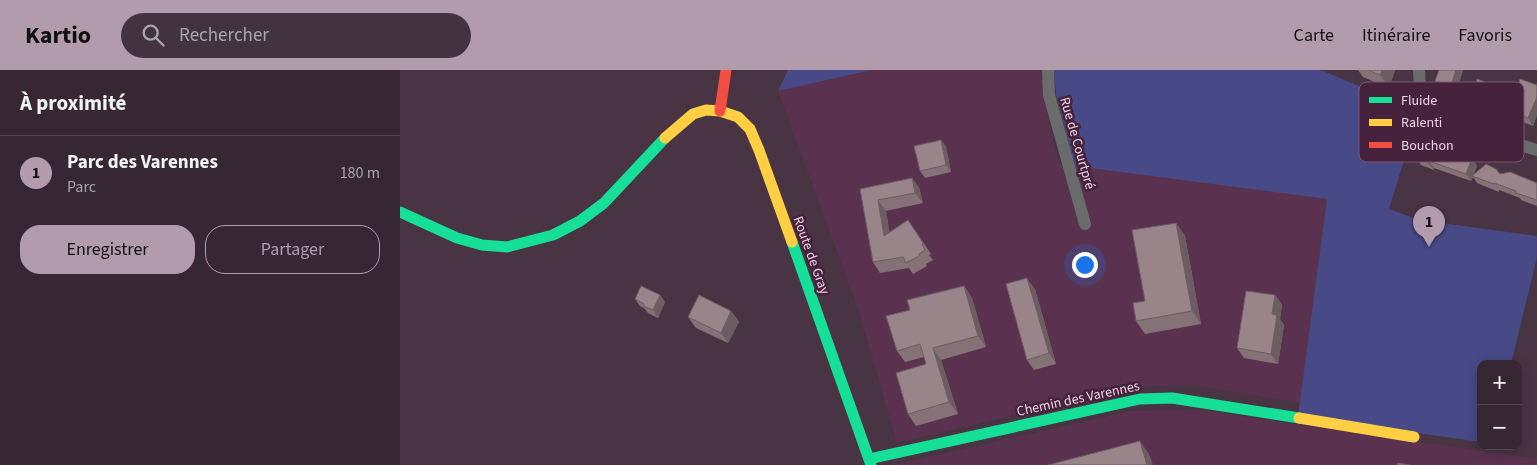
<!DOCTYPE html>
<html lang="fr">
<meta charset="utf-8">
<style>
:root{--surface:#372733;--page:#42333f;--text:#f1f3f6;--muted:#aaa5ac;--line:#51444e;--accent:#b29bab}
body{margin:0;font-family:"Source Sans 3",sans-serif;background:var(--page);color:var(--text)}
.controls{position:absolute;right:15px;bottom:15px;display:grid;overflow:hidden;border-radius:10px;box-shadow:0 2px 12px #0003}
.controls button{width:45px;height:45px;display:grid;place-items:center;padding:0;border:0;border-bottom:1px solid var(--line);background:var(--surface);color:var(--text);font:25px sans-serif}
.you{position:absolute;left:684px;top:194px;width:18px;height:18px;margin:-12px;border:4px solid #fff;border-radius:50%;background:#1a73e8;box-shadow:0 0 0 8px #1a73e833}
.badge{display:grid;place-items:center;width:32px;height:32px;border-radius:50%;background:var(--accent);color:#111;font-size:16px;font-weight:700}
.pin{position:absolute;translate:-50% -41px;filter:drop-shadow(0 1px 2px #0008)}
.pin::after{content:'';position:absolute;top:26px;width:18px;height:15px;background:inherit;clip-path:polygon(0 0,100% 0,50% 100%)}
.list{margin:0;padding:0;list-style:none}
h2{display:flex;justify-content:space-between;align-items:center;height:65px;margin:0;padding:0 20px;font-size:21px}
h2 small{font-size:16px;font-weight:400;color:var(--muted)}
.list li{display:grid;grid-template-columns:32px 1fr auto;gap:15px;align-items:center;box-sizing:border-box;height:75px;padding:0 20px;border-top:1px solid var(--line)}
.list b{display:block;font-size:19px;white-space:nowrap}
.list p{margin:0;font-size:16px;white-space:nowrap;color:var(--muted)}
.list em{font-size:16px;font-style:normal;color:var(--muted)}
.actions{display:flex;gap:10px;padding:15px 20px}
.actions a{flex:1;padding:11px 0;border:1px solid var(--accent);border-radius:20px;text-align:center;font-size:18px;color:var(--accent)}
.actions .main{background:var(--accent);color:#111}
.icon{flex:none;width:28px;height:28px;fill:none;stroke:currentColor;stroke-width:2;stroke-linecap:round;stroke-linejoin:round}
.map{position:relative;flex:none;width:1137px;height:395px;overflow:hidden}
header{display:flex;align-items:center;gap:30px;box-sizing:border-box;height:70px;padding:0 25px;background:var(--accent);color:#111}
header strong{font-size:24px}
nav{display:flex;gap:28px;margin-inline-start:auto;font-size:18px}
.search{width:350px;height:45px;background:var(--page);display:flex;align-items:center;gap:12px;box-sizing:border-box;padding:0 18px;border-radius:28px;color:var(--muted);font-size:19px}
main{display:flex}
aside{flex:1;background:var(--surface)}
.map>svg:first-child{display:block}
.built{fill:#5a3250}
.green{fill:#474a86}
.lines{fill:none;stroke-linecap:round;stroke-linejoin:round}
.street{stroke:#696c6b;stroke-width:12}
.fast{stroke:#16e098;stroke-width:11}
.slow{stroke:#ffcf43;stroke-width:11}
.jam{stroke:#f24e42;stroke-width:11}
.wall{fill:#847276}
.shaded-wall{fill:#6b5d60}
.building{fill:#998589;stroke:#6b5d60}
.labels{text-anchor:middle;stroke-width:5;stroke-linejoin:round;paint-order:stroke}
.street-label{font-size:14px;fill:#ebd3e3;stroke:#46223d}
.key{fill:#46223d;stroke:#78576f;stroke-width:1}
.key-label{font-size:14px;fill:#ebd3e3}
</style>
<header>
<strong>Kartio</strong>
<div class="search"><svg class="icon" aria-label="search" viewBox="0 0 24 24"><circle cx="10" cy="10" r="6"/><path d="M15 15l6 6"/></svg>Rechercher</div>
<nav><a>Carte</a><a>Itinéraire</a><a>Favoris</a></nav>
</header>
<main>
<aside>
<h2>À proximité<small></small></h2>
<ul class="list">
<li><span class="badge">1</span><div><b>Parc des Varennes</b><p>Parc</p></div><em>180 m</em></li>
</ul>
<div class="actions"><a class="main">Enregistrer</a><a>Partager</a></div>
</aside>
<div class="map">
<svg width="1137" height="395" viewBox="0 0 1137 395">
<rect width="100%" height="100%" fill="#493444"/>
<path class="built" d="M472,0H641L648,49L659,93L927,129L900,333L792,315L732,317L497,373L459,241L378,21Z
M798,340L1137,389V395H493L731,341Z"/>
<path class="green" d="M388,0H472L378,21Z
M654,0H921L994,31L1014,58L989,139L1019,150L1137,166V187L1111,294H1081V372L898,346L927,129L675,96L656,25Z"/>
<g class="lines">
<path class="street" d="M648,0L649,25L685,154
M1019,0L1021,39L1043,52L1137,80"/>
<path class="fast" d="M0,142L57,168L82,175L107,177L153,165L180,151L204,133L265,68
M392,172L471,395
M469,389L740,329L772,328L899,348"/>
<path class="slow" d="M265,68L293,44L306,40L320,41L338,47L350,59L359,80L392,172
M899,348L1014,367"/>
<path class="jam" d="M320,41L326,0"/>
</g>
<path class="wall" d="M958,0H995L989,18L963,7Z
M1063,0L1056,23L1040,18L1035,11Z
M1137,15V45L1133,56L1118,50L1113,42Z
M1072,23H1102L1097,37L1077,30Z
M541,70L546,77L551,102L525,108L520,101Z
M1035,77L1072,88L1077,96L1073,105L1100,104L1137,113V136L1121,130L1120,128L1099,120V122L1077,113L1073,107L1071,111L1034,98V100L1021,95L1019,92L1007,88L1002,81Z
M512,108L519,118L523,133L486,141L489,162L508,150L531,184L529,185L533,190L526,194L527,196L513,204L509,198L480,203L473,192L460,119Z
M776,153L785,166L801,254L745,264L736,251Z
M564,216L572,228L586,277L541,290L558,344L516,356L508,344L526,294L524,287L505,292L497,281Z
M635,219L656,294L634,300L627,290Z
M260,225L265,232L258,248L248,243L245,239L240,236L235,229Z
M875,225L882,235L880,249L884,255L878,294L844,288L837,278Z
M331,241L339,252L328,273L296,258L288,247Z"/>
<path class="shaded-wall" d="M982,0H995L989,18L980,5Z
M1056,0H1063L1056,23L1051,16Z
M1097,16L1102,23L1097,37L1092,30Z
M1137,27V45L1133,56L1128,48Z
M541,70L546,77L551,102L546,95Z
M1072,88L1077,96L1071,111L1066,104Z
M1029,91L1034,98V100L1028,93Z
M512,108L519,118L523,133L515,123Z
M478,130L486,141L492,176L484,166Z
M776,153L785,166L801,254L792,241Z
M627,208L635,219L656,294L649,283Z
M564,216L572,228L586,277L578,266Z
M260,225L265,232L258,248L253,240Z
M875,225L882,235L880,249L884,255L878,294L871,284L872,244Z
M331,241L339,252L328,273L321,263Z
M533,278L541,290L558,344L549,332Z
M740,371L749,384L753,395H747Z"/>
<path class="building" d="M968,0H982L980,5Z
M1039,0H1056L1051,16L1035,11Z
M1077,9L1097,16L1092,30L1072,23Z
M1120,9L1137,15V27L1128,48L1113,42L1121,21L1118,15Z
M1008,66L1035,77L1072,88L1066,104L1029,91L1028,93L1016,88L1017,86L1002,81Z
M541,70L546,95L520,101L514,76Z
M1086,94L1096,99L1100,104L1110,102L1137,113V130L1116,123V121L1094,113V114L1072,106Z
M512,108L515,123L478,130L484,166L508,150L523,173L522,174L525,180L519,184V186L506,193L503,187L473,192L460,119Z
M776,153L792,241L736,251L733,233L745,231L732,160Z
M627,208L649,283L627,290L606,214Z
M241,216L260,225L253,240L243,236L244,234L235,229Z
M564,216L578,266L533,278L549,332L508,344L496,303L526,294L520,274L497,281L486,246L510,240L507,230Z
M846,221L875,225L872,244L877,245L871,284L837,278Z
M299,225L331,241L321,263L288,247Z
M740,371L747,395H648Z
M998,393L1010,395H997Z"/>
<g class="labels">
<g class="street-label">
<text transform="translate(678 73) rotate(74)" y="5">Rue de Courtpré</text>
<text transform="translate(412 185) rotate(70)" y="5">Route de Gray</text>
<text transform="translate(678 328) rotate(-12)" y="5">Chemin des Varennes</text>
</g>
</g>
<rect x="959" y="12" width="165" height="80" rx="8" class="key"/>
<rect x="969" y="27" width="23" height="6" fill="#16e098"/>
<rect x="969" y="49" width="23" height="7" fill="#ffcf43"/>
<rect x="969" y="72" width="23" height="6" fill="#f24e42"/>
<g class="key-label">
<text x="1001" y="35">Fluide</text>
<text x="1001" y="57">Ralenti</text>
<text x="1001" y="80">Bouchon</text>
</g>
</svg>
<div class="controls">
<button>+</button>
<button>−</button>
</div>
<div class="you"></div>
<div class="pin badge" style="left:1029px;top:177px">1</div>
</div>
</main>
